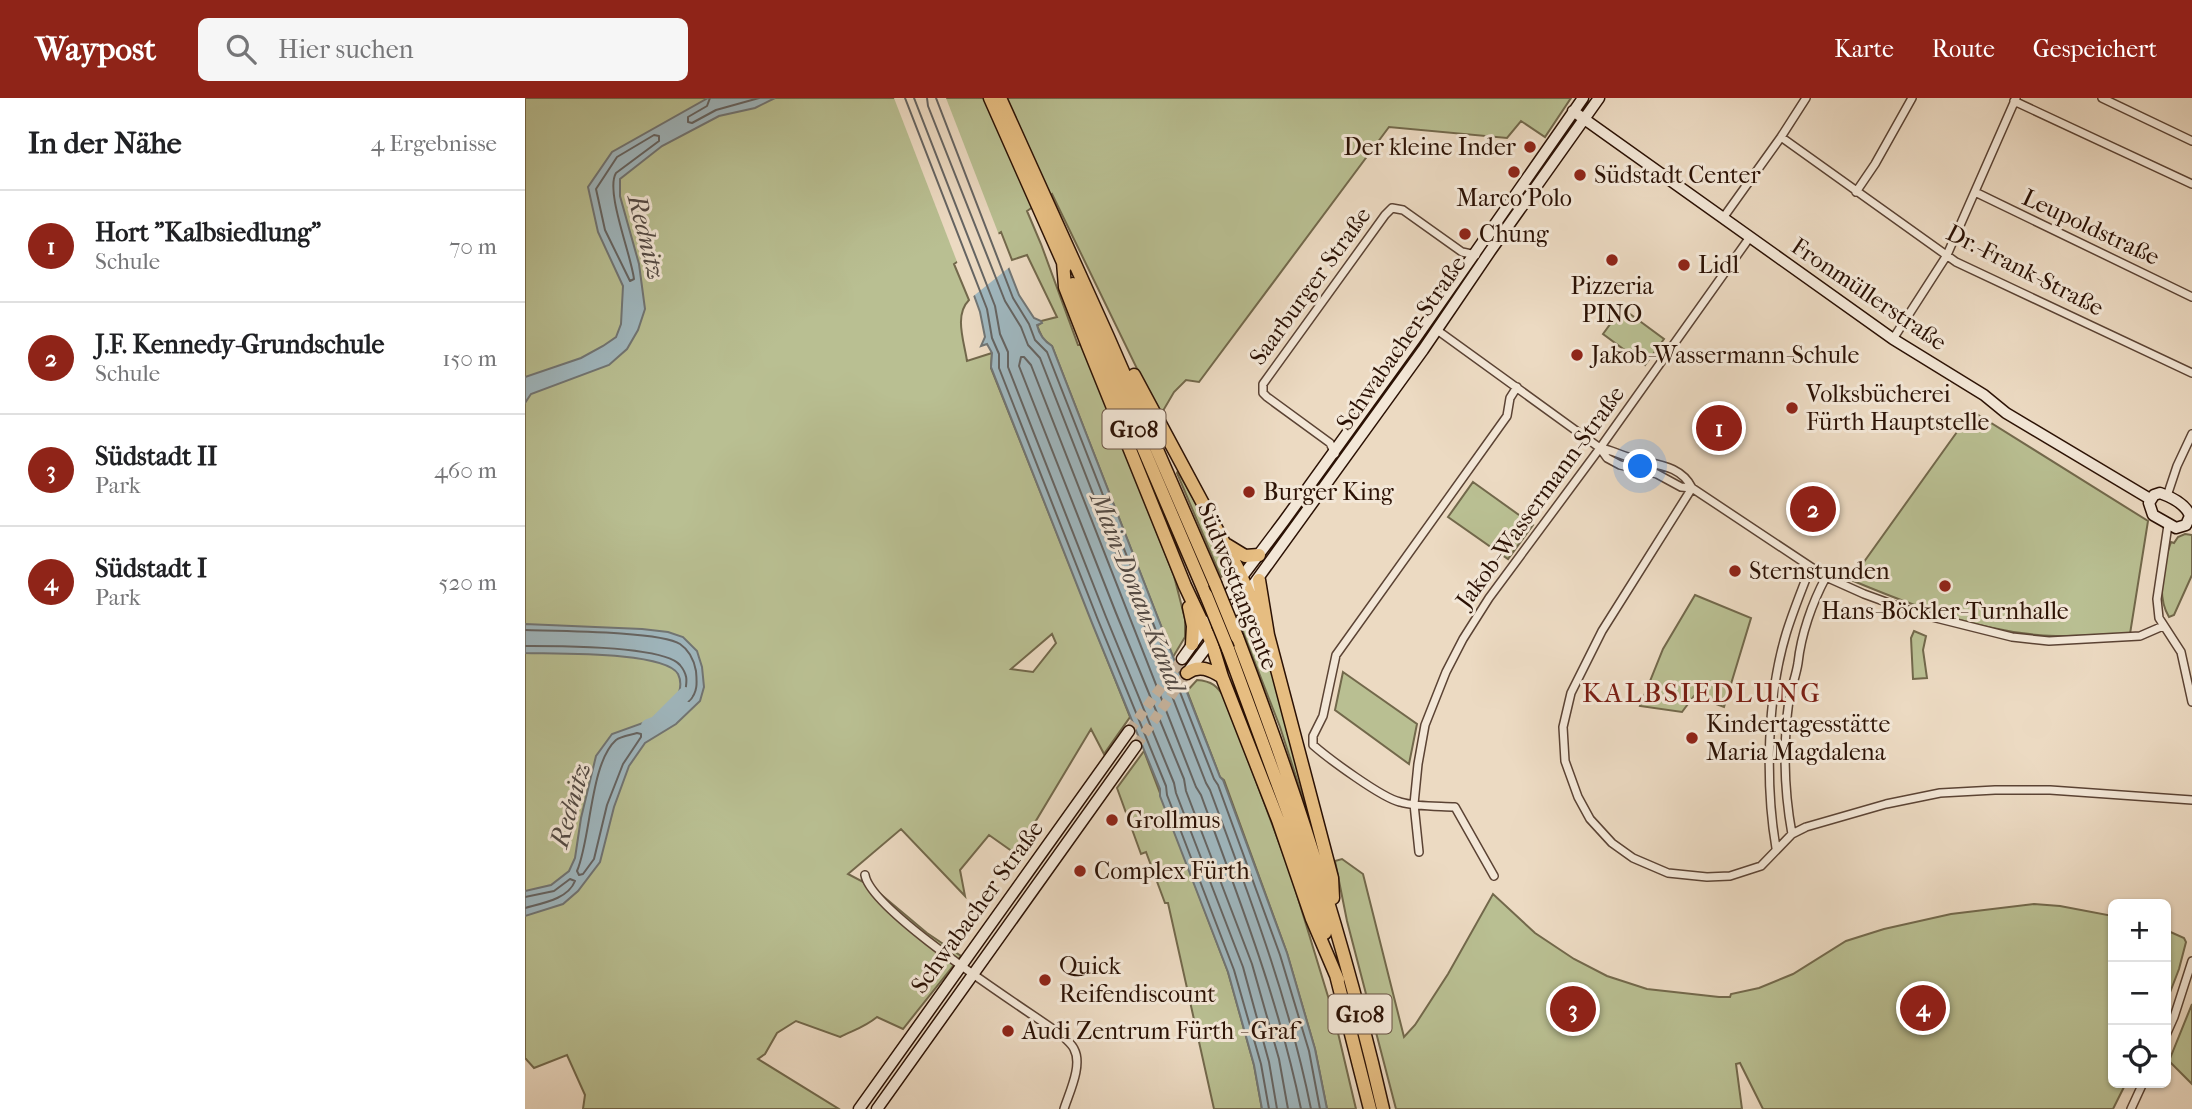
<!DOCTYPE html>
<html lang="de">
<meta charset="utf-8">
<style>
:root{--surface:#fff;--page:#f6f6f6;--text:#202124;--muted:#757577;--line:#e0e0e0;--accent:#8f2418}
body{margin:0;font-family:"IM FELL French Canon",serif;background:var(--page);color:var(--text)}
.controls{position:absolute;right:21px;bottom:21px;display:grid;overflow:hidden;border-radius:10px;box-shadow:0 2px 5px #0004}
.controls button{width:63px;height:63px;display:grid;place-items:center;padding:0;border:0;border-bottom:2px solid var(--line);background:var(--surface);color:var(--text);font:35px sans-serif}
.you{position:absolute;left:1116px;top:369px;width:24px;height:24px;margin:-18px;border:5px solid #fff;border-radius:50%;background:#1a73e8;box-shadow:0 0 0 10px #1a73e833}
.badge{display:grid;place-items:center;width:46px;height:46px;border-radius:50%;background:var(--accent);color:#fff;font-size:23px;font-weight:700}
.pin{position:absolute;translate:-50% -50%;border:4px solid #fff;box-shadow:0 2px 7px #0006}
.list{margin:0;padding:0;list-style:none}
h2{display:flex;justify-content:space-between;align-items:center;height:91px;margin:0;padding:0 28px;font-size:30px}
h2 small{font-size:23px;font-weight:400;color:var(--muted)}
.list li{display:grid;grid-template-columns:46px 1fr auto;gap:21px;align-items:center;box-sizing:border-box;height:112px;padding:0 28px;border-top:2px solid var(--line)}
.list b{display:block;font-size:26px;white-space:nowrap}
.list p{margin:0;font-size:23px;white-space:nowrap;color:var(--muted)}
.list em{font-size:23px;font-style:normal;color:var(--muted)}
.icon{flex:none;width:38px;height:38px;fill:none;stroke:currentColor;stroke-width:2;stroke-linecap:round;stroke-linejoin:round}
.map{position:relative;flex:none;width:1667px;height:1011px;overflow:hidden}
header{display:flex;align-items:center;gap:42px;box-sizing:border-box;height:98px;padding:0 35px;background:var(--accent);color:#fff}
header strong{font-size:33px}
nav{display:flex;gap:38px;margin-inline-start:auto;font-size:24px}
.search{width:490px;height:63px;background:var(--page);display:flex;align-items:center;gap:18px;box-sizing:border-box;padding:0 24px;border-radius:10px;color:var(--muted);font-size:26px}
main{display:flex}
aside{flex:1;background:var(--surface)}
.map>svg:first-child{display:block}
.green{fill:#b9bf92;stroke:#72684b;stroke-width:2;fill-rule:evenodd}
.water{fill:#9fb7bf;stroke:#717574;stroke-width:2}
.pier{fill:#ecdac2}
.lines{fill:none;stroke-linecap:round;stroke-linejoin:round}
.shore{stroke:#656462;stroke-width:2}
.river{stroke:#9fb7bf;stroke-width:14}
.secondary-tunnel{stroke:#c5b29c;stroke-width:10;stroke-dasharray:10 5;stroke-linecap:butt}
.minor-casing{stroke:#5b4334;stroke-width:10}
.secondary-casing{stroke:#2b1104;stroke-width:13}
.trunk-casing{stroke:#2b1104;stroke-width:15}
.minor{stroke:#f3e7d7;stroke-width:7}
.secondary{stroke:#f3e7d7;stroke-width:10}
.trunk{stroke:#e6bd81;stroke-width:12}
.trunk-bridge-casing{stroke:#2b1104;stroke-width:15;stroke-linecap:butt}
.trunk-bridge{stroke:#e6bd81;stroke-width:12}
.poi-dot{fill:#8f2418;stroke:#f3e7d7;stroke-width:2.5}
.labels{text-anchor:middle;stroke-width:6;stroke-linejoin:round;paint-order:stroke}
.shield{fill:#f3e7d7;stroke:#675143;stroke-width:2}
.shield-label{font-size:23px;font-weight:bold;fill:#2b1104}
.poi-label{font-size:24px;fill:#2b1104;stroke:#f3e7d7;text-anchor:start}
.street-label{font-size:24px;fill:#2b1104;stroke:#f3e7d7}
.water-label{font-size:26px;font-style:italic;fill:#544b45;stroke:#f3e7d7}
.quarter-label{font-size:28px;letter-spacing:2px;fill:#7a1f14;stroke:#f3e7d7}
</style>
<header>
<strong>Waypost</strong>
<div class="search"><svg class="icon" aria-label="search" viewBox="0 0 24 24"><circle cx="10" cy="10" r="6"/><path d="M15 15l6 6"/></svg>Hier suchen</div>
<nav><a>Karte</a><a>Route</a><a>Gespeichert</a></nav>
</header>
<main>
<aside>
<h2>In der Nähe<small>4 Ergebnisse</small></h2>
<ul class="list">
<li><span class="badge">1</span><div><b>Hort &quot;Kalbsiedlung&quot;</b><p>Schule</p></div><em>70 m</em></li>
<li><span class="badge">2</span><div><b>J.F. Kennedy-Grundschule</b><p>Schule</p></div><em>150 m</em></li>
<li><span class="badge">3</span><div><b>Südstadt II</b><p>Park</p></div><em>460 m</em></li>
<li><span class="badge">4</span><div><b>Südstadt I</b><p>Park</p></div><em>520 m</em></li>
</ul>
</aside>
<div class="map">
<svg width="1667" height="1011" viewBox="0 0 1667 1011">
<rect width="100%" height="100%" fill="#ecdac2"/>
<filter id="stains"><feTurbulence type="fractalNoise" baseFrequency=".00286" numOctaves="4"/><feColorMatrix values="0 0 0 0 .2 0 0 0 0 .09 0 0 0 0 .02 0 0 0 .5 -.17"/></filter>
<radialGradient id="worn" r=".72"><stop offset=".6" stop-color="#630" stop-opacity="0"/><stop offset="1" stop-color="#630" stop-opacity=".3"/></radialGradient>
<path class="green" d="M0,0H1046L1020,39L996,23L982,40L864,29L674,284L661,282L649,294L635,318L527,96L502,113L516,146L553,247H558L649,478L660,521V539L648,559L527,248L518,241L512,228L516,225V223L532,219L502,157L487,162L476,134L429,166L444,202C429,217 439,243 442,263L467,255L466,270L605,619L579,656L566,631L491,756L464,737L435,772L440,798L376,731L323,776L346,788L402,835L436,858L378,931L352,919C340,929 329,932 315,939L271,923L252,935L240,956L233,961L314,1011H58L60,997L42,957L9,970L0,960ZM527,536L531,545L508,574L486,571Z
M1097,210L1139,241L1120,267L1078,236Z
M1447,313L1623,423L1605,536C1575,536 1543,540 1513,537C1448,531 1386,507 1326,482Z
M653,373L706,469L696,479L652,375Z
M948,384L1008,427L983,461L923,419Z
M1660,436L1667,437V477L1649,517L1644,519C1631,498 1638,466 1646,444L1649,445L1653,439Z
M1170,497L1226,520L1199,609L1169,598L1157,614L1115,608L1138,551Z
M722,519H727L735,531L795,747H793L755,629L715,526Z
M1389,533L1401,538L1398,552L1402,580L1388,581L1386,540Z
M818,574L892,626L884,666L810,612Z
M672,582C687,583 692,588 700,600L765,774L809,918L831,1011H802L790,951L762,855L699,682L695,679L662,593Z
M619,653L703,874L729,967L737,1011H689L643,805H640L621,754L616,756L592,690Z
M817,761L838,776L879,939L890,927L923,876L968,796L1010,835L1049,861L1082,878L1122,891L1194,899H1205L1206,896L1234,890L1268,876L1321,843L1359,831L1426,816L1509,806L1535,808L1588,818V985H1601L1588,1011H1238L1215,965L1211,966L1217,1011H871L822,823L810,763Z
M1641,832L1659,840L1661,844L1654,871L1641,905Z
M1667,906V986L1644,963Z"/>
<path class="water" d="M183,0H250L230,10L194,18L137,48L95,81V98L114,166L120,211L113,232L102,251L84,267L6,296L0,305V279L56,260L78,248L91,239L96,226L98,188L73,134L63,89L87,54Z
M417,0L494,197L509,220L516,223L517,225L512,227C514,236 519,243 527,248L695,679L698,682L762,855L790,951L802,1011H737L729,967L703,874L635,698V691L567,525L466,269L467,255L462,246L456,248L460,239L455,214L437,164Z
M0,526L117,531L143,534L158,539L172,553L177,569L179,589L175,603L151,626L120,645L104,668L89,709L75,764L53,793L38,806L0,818V793L26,787L44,773L50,760L56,720L71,658L87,636L143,616C150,604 160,590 153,576C140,553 28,556 0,555Z"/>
<path class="pier" d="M369,0H421L486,168L446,200Z"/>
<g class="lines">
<path class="shore" d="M185,0L182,8L163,19V24L167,25L191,12L234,0
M380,0L462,211L467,240L474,256V270L573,522L641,688L642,697L709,872L736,966L744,1011
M389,0L470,208L475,236L483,254V269L581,519L649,685L651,695L718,869L744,964L752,1011
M402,0L403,8L480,203L496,229L503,247L515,260L681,685L685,692C724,797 764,901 786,1011
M411,0L488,200L504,226L510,242L522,254L689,681L693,687L755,857L784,953L795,1011
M129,37L134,38V43L91,75C80,93 106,156 109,181L105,183L80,132L71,91L92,59Z
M0,532C29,533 136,533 155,546C164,552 169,562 171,573C172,584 173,595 164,603L161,602C158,588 167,582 155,567C138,547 29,548 0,548
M112,635L116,636V639L98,666L82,707L69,761L58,776L54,777L52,773C66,741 65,665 91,642C96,638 106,637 112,635Z
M0,799L29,793L45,781L50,783C43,801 18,805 0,810
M763,1011L754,961L727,866L661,693L659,681L591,515L494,268L496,259H499L506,267L671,689L676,697C714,801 754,903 776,1011"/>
<path class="river" d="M123,628L131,625L160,596"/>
<path class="secondary-tunnel" d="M604,633L657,561
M611,648L662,575"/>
<defs>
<path id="minor" d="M1577,0L1667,43
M1489,3L1667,86
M1256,39L1431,164L1667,275
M1331,94L1350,66L1387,0
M1450,94L1667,199
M1198,120L1256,39L1281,0
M912,232L1075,350L1082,360L1095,367L1132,376L1156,389L1167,390L1301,479L1339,496L1391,515L1487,539L1524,543L1615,538L1638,528
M1368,241L1422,157L1491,0
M1075,350C1086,352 1093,356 1103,359C1126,367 1155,365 1167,390
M810,356L805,345L742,299L738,295V286L860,117L867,110L878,112L937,154L951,157
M1167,390L1077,533L1046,595L1038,629L1040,663L1053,699L1065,721L1087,745L1108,760L1143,775L1182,779L1205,778L1236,768L1267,736L1281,729L1361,706L1415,695L1470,692H1525L1667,702
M1642,398L1652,368L1667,336
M1643,427L1632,501L1634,520L1656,554L1667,604
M1267,736C1259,692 1258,646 1264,602C1266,590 1271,578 1273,565C1276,537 1287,505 1301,479
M1251,750C1240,685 1242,599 1261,536C1268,513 1277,492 1285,470
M894,754L889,706L893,666L900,627L921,574L938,541L964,500L1075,350L1225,139
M340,777C346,814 502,912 538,938C541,942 547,946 549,951C558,967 544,995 539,1011
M969,778L930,709C912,708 892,709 875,704C857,700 804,661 788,647V638L798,618L811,557L982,318L985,300L992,289
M1641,937L1649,919L1667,863
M1606,1011L1618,985"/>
<path id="secondary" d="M1048,13L1368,241L1459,297L1481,315L1625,401
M1635,395C1646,399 1661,406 1665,418L1661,427L1651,430L1628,417L1624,405L1629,397Z
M704,496L759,423L890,241L1058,0
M710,512L898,252L966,152L1074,0
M657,561L684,523
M662,575L690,538
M334,1011L604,633
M352,1011L611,648"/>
<path id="trunk" d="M465,0L540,169
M475,0L583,239L690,485
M538,164L540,189L563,248L660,488L686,543L697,579L753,722L787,821L813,882
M548,186L681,497
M609,277L712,469L743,537
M702,447L720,458L734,457
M734,482L743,537L807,780L808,800
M664,509L668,528L667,546
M712,539C771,693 821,849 858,1011
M703,551L764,717L800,835
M662,575C674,566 686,572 697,579
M811,877L845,1011"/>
</defs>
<use href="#minor" class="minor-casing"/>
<use href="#secondary" class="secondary-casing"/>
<use href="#trunk" class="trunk-casing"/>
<use href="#minor" class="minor"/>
<use href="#secondary" class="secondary"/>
<use href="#trunk" class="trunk"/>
<defs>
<path id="trunk-bridge" d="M690,485L712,539
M681,497L703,551"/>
</defs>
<use href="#trunk-bridge" class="trunk-bridge-casing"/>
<use href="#trunk-bridge" class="trunk-bridge"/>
</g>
<g class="poi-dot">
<circle cx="1005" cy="49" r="7"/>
<circle cx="989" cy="74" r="7"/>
<circle cx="1055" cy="77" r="7"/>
<circle cx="940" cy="136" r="7"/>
<circle cx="1087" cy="162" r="7"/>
<circle cx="1159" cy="167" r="7"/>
<circle cx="1052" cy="257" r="7"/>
<circle cx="1267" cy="310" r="7"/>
<circle cx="724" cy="394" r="7"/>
<circle cx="1210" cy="473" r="7"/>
<circle cx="1420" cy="488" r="7"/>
<circle cx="1167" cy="640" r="7"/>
<circle cx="587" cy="722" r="7"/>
<circle cx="555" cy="773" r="7"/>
<circle cx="520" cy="882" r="7"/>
<circle cx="483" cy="933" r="7"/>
</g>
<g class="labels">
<g class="shield">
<rect x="577.5" y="311.5" width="63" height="39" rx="5"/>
<rect x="803.5" y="896.5" width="63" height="39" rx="5"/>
</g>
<g class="shield-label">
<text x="609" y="339">G108</text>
<text x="835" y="924">G108</text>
</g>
<g class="poi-label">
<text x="991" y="57" text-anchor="end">Der kleine Inder</text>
<text x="1069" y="85">Südstadt Center</text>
<text x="989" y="108" text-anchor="middle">Marco Polo</text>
<text x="954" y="144">Chung</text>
<text x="1173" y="175">Lidl</text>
<text x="1087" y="196" text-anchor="middle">Pizzeria<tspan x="1087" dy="28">PINO</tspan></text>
<text x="1066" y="265">Jakob-Wassermann-Schule</text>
<text x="1281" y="304">Volksbücherei<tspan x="1281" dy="28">Fürth Hauptstelle</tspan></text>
<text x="738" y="402">Burger King</text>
<text x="1224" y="481">Sternstunden</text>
<text x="1420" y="521" text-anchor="middle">Hans-Böckler-Turnhalle</text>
<text x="1181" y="634">Kindertagesstätte<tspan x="1181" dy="28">Maria Magdalena</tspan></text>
<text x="601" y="730">Grollmus</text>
<text x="569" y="781">Complex Fürth</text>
<text x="534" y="876">Quick<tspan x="534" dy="28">Reifendiscount</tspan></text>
<text x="497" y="941">Audi Zentrum Fürth - Graf</text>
</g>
<g class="street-label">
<text transform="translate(1566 129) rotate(25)" y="8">Leupoldstraße</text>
<text transform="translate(1500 172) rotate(27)" y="8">Dr.-Frank-Straße</text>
<text transform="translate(785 188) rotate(-54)" y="8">Saarburger Straße</text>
<text transform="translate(1344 196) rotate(34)" y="8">Fronmüllerstraße</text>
<text transform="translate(876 245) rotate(-55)" y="8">Schwabacher Straße</text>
<text transform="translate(1015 399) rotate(-54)" y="8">Jakob-Wassermann-Straße</text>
<text transform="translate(713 488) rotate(68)" y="8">Südwesttangente</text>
<text transform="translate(452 809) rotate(-54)" y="8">Schwabacher Straße</text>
</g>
<g class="water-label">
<text transform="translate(122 139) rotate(76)" y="9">Rednitz</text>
<text transform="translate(613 494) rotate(68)" y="9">Main-Donau-Kanal</text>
<text transform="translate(45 707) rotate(-74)" y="9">Rednitz</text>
</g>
<g class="quarter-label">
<text x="1177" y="604">KALBSIEDLUNG</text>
</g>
</g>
<rect width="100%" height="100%" filter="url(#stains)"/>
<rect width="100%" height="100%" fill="url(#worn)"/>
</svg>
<div class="controls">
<button>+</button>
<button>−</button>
<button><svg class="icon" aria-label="locate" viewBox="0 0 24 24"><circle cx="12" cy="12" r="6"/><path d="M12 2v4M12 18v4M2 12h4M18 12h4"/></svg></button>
</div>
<div class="you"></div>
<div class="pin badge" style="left:1194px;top:330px">1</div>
<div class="pin badge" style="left:1288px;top:411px">2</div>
<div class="pin badge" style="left:1048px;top:911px">3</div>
<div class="pin badge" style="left:1398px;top:910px">4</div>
</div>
</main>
